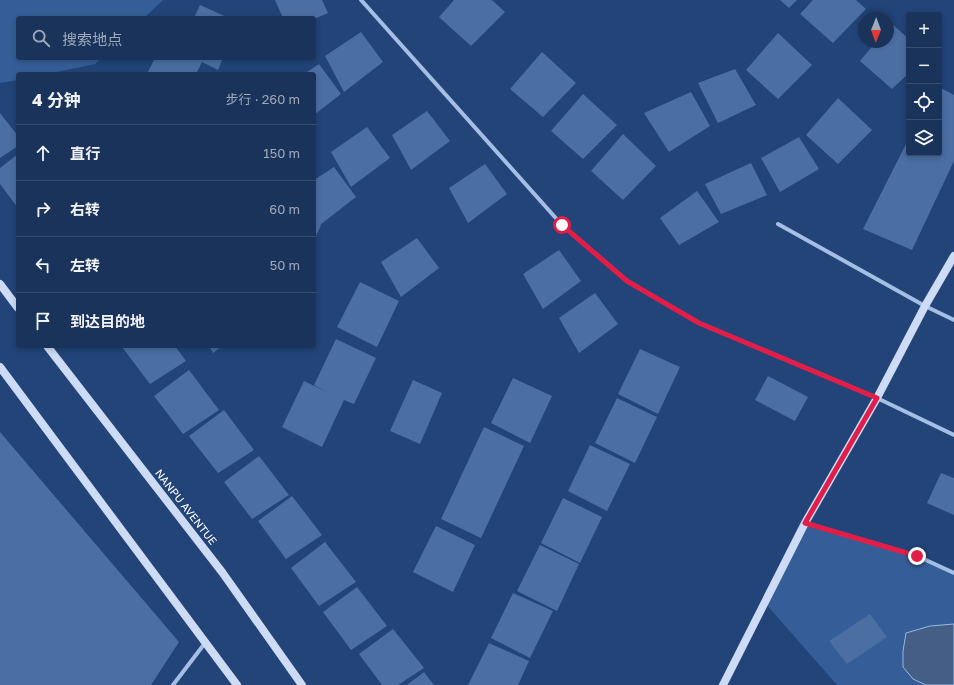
<!DOCTYPE html>
<html lang="zh">
<meta charset="utf-8">
<style>
:root{--surface:#1a335b;--page:#273f64;--text:#f1f3f6;--muted:#9faabb;--line:#384e71}
body{margin:0;font-family:"Golos Text","Noto Sans SC",sans-serif;background:var(--page);color:var(--text)}
.controls{position:absolute;right:12px;top:12px;display:grid;overflow:hidden;border-radius:4px;box-shadow:0 2px 6px #0003}
.controls button{width:36px;height:36px;display:grid;place-items:center;padding:0;border:0;border-bottom:1px solid var(--line);background:var(--surface);color:var(--text);font:20px sans-serif}
.compass{position:absolute;left:858px;top:12px;width:36px;height:36px;border-radius:50%;background:var(--surface);box-shadow:0 2px 6px #0003;rotate:181deg}
.stop{position:absolute;width:12px;height:12px;margin:-9px;border:3px solid #e11d48;border-radius:50%;background:#fff}
.stop.end{background:#e11d48;border-color:#fff;box-shadow:0 1px 4px #0008}
.list{margin:0;padding:0;list-style:none}
h2{display:flex;justify-content:space-between;align-items:center;height:52px;margin:0;padding:0 16px;font-size:17px}
h2 small{font-size:13px;font-weight:400;color:var(--muted)}
.list li{display:grid;grid-template-columns:26px 1fr auto;gap:12px;align-items:center;box-sizing:border-box;height:56px;padding:0 16px;border-top:1px solid var(--line)}
.list b{display:block;font-size:15px;white-space:nowrap}
.list em{font-size:13px;font-style:normal;color:var(--muted)}
.icon{flex:none;width:22px;height:22px;fill:none;stroke:currentColor;stroke-width:2;stroke-linecap:round;stroke-linejoin:round}
.map{position:relative;flex:none;width:954px;height:685px;overflow:hidden}
.search{position:absolute;background:var(--surface);box-shadow:0 2px 6px #0003;left:16px;top:16px;width:300px;height:44px;display:flex;align-items:center;gap:10px;box-sizing:border-box;padding:0 14px;border-radius:4px;color:var(--muted);font-size:15px}
.panel{position:absolute;background:var(--surface);box-shadow:0 2px 6px #0003;left:16px;top:72px;width:300px;height:276px;border-radius:4px}
.map>svg:first-child{display:block}
.green{fill:#355d97}
.water{fill:#455e85;stroke:#98b8e5}
.building{fill:#4b6ea3}
.lines{fill:none;stroke-linecap:round;stroke-linejoin:round}
.street{stroke:#a4bee4;stroke-width:4}
.secondary{stroke:#cddcf4;stroke-width:8}
.route{stroke:#e11d48;stroke-width:5}
.labels{text-anchor:middle;stroke-width:3;stroke-linejoin:round;paint-order:stroke}
.street-label{font-size:11px;fill:#fff;stroke:#224479}
</style>
<div class="map">
<svg width="954" height="685" viewBox="0 0 954 685">
<rect width="100%" height="100%" fill="#224479"/>
<path class="green" d="M0,0H163L144,18H18V58H101L95,64L47,74H18V80L0,83Z
M805,523L917,556L954,573V685H837L765,603Z"/>
<path class="water" d="M954,624V685H926L913,679L903,667V651L906,633L930,626Z"/>
<path class="building" d="M275,0H322L328,13L314,19L283,18Z
M454,0H492L505,12L471,46L439,17Z
M780,0H797L789,8Z
M813,0H856L866,9L833,43L800,14Z
M200,5L229,18H194Z
M892,24L909,39V73L892,89L860,61L876,42H888V29Z
M361,32L383,62L344,92L325,56Z
M778,33L812,65L778,99L746,70Z
M542,52L576,83L543,117L510,89Z
M155,58H223L218,70L202,62L196,74H147Z
M319,64L341,94L314,115V74H304Z
M735,69L756,105L718,123L698,83Z
M939,87L954,95V161L912,250L863,229L909,138V153H939Z
M691,92L710,126L669,152L644,113Z
M583,94L617,125L583,159L551,131Z
M838,98L872,130L838,164L806,135Z
M427,111L450,141L411,170L392,135Z
M0,113L18,136V146L0,158Z
M367,127L390,158L351,187L331,152Z
M623,134L656,166L623,200L591,171Z
M799,137L819,169L780,192L761,158Z
M18,154V208L0,184V168Z
M751,163L767,195L721,214L705,184Z
M485,164L507,194L468,223L449,188Z
M334,167L356,197L320,225H321L314,241V222L316,223L314,220V180Z
M697,191L719,222L679,245L660,218Z
M417,238L439,268L401,297L381,262Z
M559,250L581,281L543,309L523,274Z
M360,282L399,301L377,347L337,327Z
M595,293L618,324L579,353L559,318Z
M336,339L376,358L354,404L344,400L322,447L282,427L304,381L327,392L314,385Z
M123,346H175L186,361L150,384L122,347Z
M209,346H222L213,353Z
M640,349L680,367L658,414L618,394Z
M189,370L219,410L183,434L154,396Z
M768,376L808,397L795,421L755,400Z
M513,378L552,396L530,443L491,423Z
M413,380L442,393L420,444L390,431Z
M617,398L657,417L635,463L595,443Z
M224,410L254,450L218,473L189,436Z
M484,427L524,446L481,538L441,519Z
M0,432L179,642L151,685H0Z
M590,445L630,464L607,511L568,491Z
M259,456L289,495L252,519L224,482Z
M941,473L954,478V515L927,503Z
M292,496L322,535L286,559L258,521Z
M563,498L602,517L580,563L541,543Z
M436,526L475,545L453,592L413,572Z
M325,542L356,582L319,606L291,568Z
M540,545L579,564L557,611L517,591Z
M357,587L387,626L351,650L323,612Z
M513,593L553,611L530,658L491,638Z
M870,614L887,637L847,664L829,641Z
M393,629L424,668L398,685H382L359,654Z
M489,643L529,661L518,685H468Z
M424,672L434,685H407Z"/>
<g class="lines">
<path class="street" d="M361,0L562,225L627,281L699,323L877,398L954,435
M778,224L925,306L954,320
M805,523L917,556L954,573
M173,685L205,643"/>
<path class="secondary" d="M0,284L18,308
M47,346L222,572L302,685
M0,367L237,685
M723,685L805,523L877,398L925,306L954,256"/>
</g>
<g class="lines">
<path class="route" d="M562,225L627,281L699,323L877,398L805,523L917,556"/>
</g>
<g class="labels">
<g class="street-label">
<text transform="translate(186 507) rotate(52)" y="4">NANPU AVENTUE</text>
</g>
</g>
</svg>
<div class="controls">
<button>+</button>
<button>−</button>
<button><svg class="icon" aria-label="locate" viewBox="0 0 24 24"><circle cx="12" cy="12" r="6"/><path d="M12 2v4M12 18v4M2 12h4M18 12h4"/></svg></button>
<button><svg class="icon" aria-label="layers" viewBox="0 0 24 24"><path d="M12 4l9 5-9 5-9-5zM3 14l9 5 9-5"/></svg></button>
</div>
<svg class="compass" viewBox="-18 -18 36 36"><path d="M0-13l5 13h-10z" fill="#e53935"/><path d="M0 13l5-13h-10z" fill="#9faabb"/></svg>
<div class="stop" style="left:562px;top:225px"></div>
<div class="stop end" style="left:917px;top:556px"></div>
<div class="search"><svg class="icon" aria-label="search" viewBox="0 0 24 24"><circle cx="10" cy="10" r="6"/><path d="M15 15l6 6"/></svg>搜索地点</div>
<section class="panel">
<h2>4 分钟<small>步行 · 260 m</small></h2>
<ul class="list">
<li><svg class="icon" aria-label="ahead" viewBox="0 0 24 24"><path d="M12 20V5M6 11l6-6 6 6"/></svg><div><b>直行</b></div><em>150 m</em></li>
<li><svg class="icon" aria-label="right" viewBox="0 0 24 24"><path d="M7 20v-9h11M14 6l5 5-5 5"/></svg><div><b>右转</b></div><em>60 m</em></li>
<li><svg class="icon" aria-label="left" viewBox="0 0 24 24"><path d="M17 20v-9H6M10 6l-5 5 5 5"/></svg><div><b>左转</b></div><em>50 m</em></li>
<li><svg class="icon" aria-label="arrive" viewBox="0 0 24 24"><path d="M6 21V4h12l-3 4 3 4H6"/></svg><div><b>到达目的地</b></div></li>
</ul>
</section>
</div>
